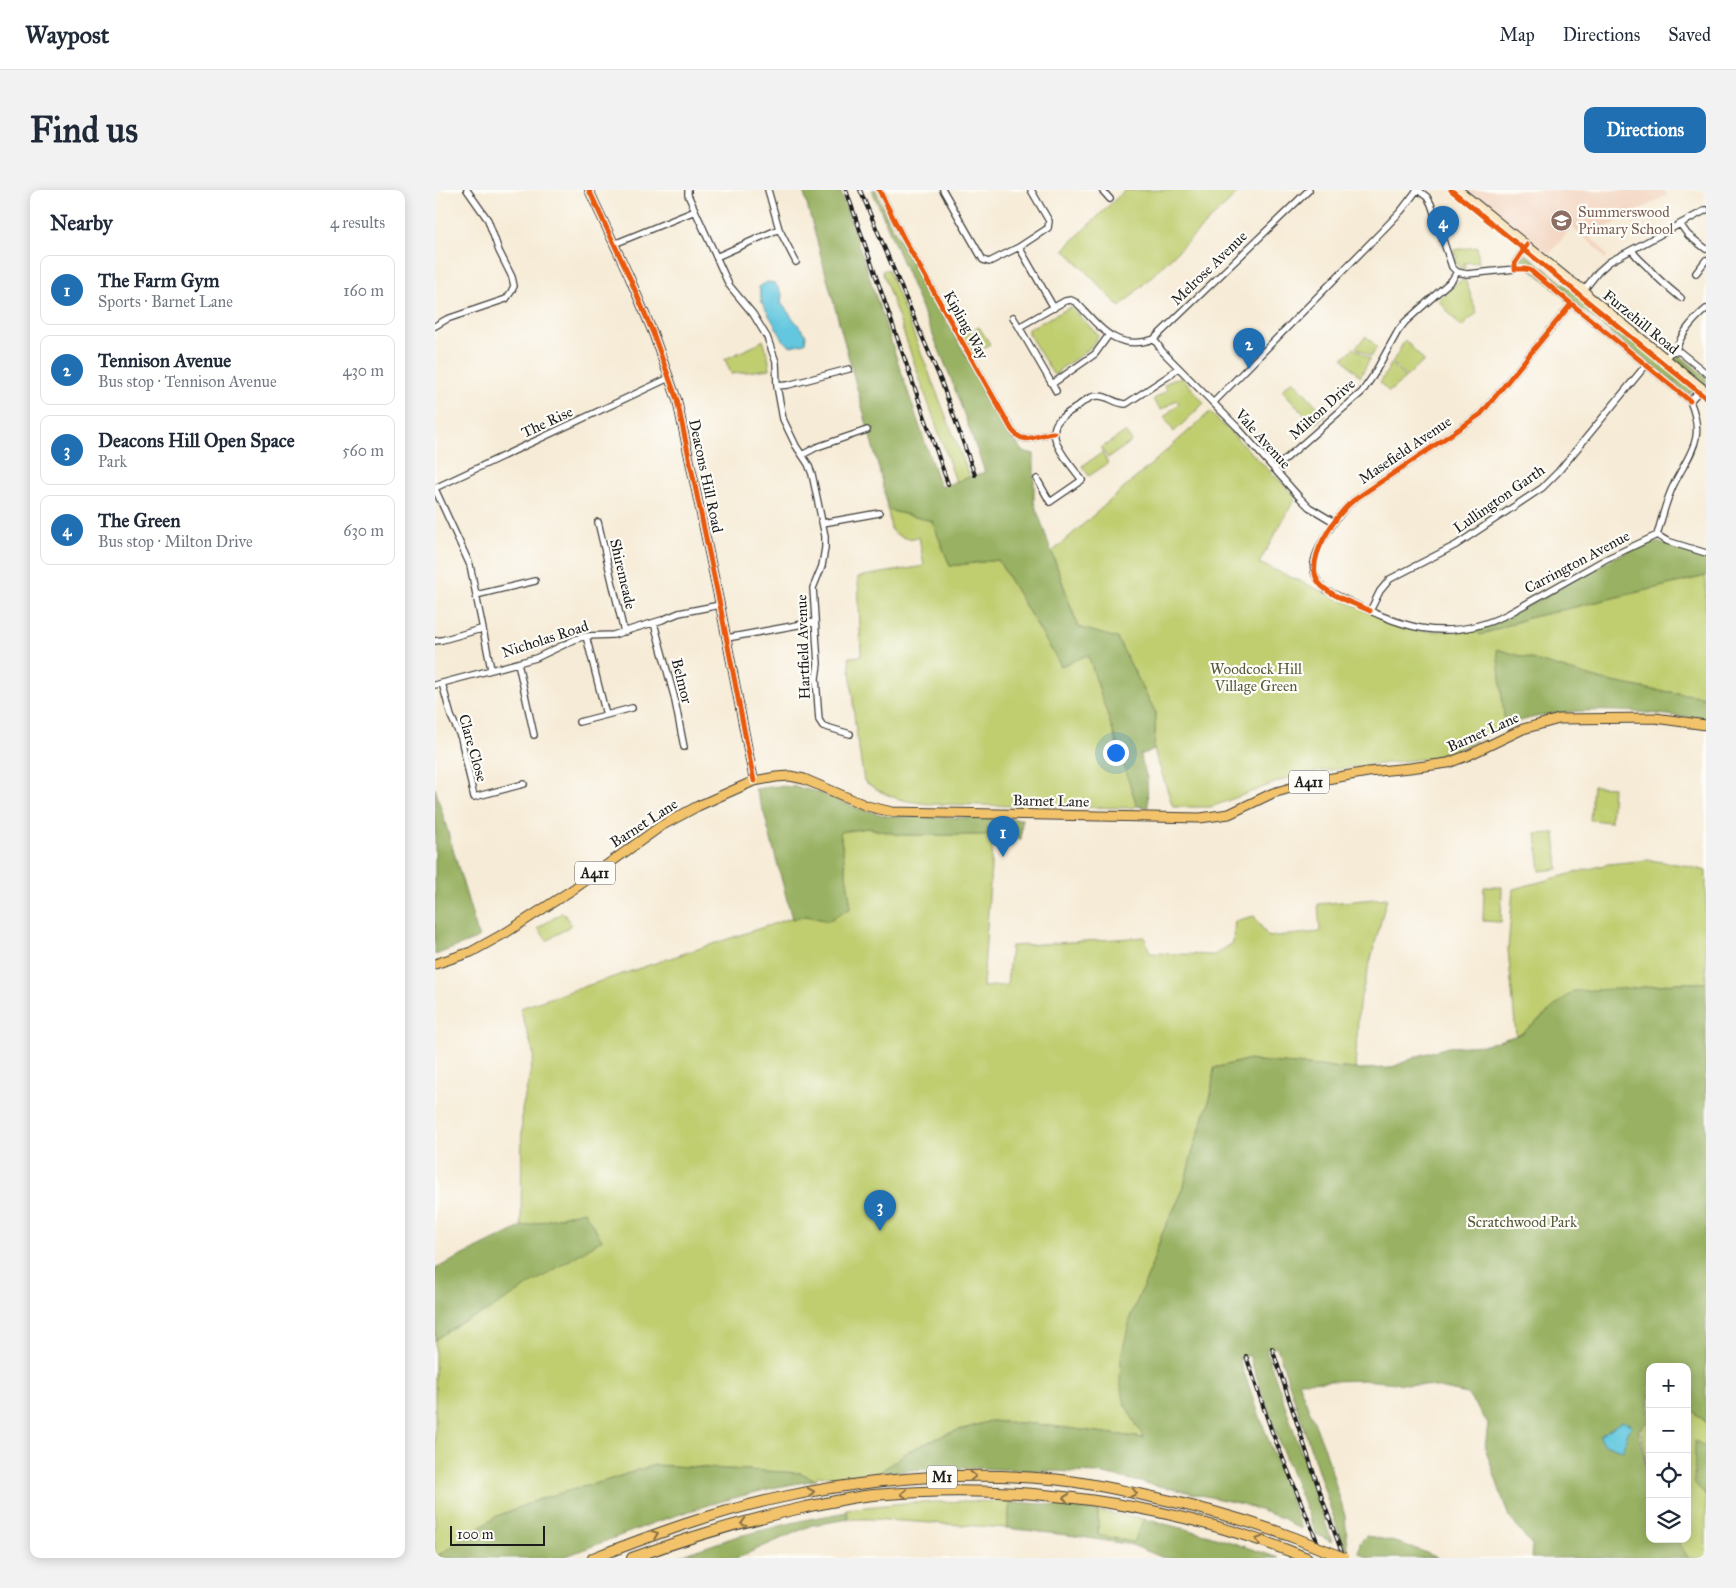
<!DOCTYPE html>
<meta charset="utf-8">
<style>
:root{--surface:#fff;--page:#f2f2f3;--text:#1f2937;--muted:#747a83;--line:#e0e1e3;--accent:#1f6fb2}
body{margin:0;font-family:"IM FELL Great Primer",serif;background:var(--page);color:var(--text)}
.controls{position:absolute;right:15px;bottom:15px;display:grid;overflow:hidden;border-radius:10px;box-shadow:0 2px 12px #0003}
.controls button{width:45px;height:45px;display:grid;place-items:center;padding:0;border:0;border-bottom:1px solid var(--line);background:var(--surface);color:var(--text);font:25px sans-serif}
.scale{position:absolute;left:15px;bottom:12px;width:95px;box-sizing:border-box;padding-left:5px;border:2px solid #1c1c1c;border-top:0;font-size:14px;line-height:18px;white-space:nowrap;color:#1c1c1c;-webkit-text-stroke:4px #fdfcf7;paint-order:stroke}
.you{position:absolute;left:680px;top:562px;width:18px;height:18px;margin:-12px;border:4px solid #fff;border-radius:50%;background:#1a73e8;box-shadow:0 0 0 8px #1a73e833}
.badge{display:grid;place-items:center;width:32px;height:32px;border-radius:50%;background:var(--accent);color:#fff;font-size:16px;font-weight:700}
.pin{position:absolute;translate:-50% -41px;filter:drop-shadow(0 1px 2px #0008)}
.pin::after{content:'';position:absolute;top:26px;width:18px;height:15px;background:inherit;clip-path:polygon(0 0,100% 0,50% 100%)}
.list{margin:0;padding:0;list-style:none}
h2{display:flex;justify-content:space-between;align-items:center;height:65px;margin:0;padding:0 20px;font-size:21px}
h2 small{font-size:16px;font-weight:400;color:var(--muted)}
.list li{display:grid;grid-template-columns:32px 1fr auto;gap:15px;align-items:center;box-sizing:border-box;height:70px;margin:0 10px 10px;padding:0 10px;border:1px solid var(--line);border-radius:10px}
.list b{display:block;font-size:19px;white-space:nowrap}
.list p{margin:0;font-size:16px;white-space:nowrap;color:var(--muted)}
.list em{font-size:16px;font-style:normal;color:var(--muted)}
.icon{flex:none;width:28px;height:28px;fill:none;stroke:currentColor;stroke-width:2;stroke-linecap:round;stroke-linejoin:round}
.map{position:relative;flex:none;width:1271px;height:1368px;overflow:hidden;border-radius:10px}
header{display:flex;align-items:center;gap:30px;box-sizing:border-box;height:70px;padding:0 25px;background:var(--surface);border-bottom:1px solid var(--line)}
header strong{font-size:24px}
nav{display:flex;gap:28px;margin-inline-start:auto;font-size:18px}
.intro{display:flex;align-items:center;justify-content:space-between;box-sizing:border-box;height:120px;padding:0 30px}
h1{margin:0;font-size:35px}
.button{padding:12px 22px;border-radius:10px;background:var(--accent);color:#fff;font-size:18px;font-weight:700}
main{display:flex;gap:30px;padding:0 30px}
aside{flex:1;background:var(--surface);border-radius:10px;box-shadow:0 2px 12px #0003}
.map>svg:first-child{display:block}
.built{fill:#f3d4bf}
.green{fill:#c0ce70;stroke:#6e7546}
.forest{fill:#98b162;stroke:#5a663f}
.water{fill:#62c7df;stroke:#3f727e}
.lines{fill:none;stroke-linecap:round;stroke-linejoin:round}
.street-casing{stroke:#3d3b38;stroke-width:8}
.secondary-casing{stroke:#3d3b38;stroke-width:10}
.primary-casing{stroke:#3d3b38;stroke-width:11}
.highway-casing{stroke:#3d3b38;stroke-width:12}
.street{stroke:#fff;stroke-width:5.5}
.secondary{stroke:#fae7c3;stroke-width:8}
.primary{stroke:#f2c36a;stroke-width:9}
.highway{stroke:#f2c36a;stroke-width:10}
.rail-casing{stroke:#1c1c1c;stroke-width:4}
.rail{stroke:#fdfcf7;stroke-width:2;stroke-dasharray:5.5;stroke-linecap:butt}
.highway-bridge-casing{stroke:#3d3b38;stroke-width:12;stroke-linecap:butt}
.highway-bridge{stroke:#f2c36a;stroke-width:10}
.cycleway-casing{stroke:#fdfcf7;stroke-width:8}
.cycleway{stroke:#e8590c;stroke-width:5}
.oneway{stroke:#877043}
.labels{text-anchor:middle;stroke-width:4.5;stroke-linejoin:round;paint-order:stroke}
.shield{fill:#fdfcf7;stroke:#605f5e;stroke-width:1}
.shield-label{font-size:14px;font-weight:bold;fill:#1c1c1c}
.education-label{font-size:15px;fill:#785e54;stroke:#fdfcf7;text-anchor:start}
.street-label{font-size:15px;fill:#1c1c1c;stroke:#fdfcf7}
.park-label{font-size:15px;fill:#555a39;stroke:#fdfcf7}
</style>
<header>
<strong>Waypost</strong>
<nav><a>Map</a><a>Directions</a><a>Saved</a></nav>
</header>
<div class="intro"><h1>Find us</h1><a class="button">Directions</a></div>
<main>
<aside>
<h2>Nearby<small>4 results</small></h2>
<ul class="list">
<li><span class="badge">1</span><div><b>The Farm Gym</b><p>Sports · Barnet Lane</p></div><em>160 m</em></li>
<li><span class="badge">2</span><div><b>Tennison Avenue</b><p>Bus stop · Tennison Avenue</p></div><em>430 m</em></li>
<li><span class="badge">3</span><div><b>Deacons Hill Open Space</b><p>Park</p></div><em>560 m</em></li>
<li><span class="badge">4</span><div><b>The Green</b><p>Bus stop · Milton Drive</p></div><em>630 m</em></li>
</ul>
</aside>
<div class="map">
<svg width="1271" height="1368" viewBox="0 0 1271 1368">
<rect width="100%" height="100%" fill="#fdfcf7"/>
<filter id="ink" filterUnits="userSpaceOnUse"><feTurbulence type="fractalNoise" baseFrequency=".02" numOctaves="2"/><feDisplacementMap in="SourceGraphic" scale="10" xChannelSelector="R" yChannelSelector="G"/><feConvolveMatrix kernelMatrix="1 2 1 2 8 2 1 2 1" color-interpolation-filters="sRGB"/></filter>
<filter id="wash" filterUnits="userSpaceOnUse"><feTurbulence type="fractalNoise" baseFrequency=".0096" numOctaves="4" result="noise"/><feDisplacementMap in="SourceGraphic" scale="20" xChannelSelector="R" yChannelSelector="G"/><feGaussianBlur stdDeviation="1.12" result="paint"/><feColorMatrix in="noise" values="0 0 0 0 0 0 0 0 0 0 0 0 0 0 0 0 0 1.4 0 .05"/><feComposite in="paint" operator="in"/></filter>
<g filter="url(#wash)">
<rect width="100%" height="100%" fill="#f6ebd6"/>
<path class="built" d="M1033,0H1229L1232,5L1154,47L1165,56L1172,67L1170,69L1163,59L1137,37L1114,65Z"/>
<path class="green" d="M690,0H806L685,117L629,59Z
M1042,57L1044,72L1029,73L1030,79L1024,77L1020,69L1022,68L1021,64H1019L1018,60Z
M453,79L535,287L521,292L447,81Z
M1030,89L1042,123L1026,137L1003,110L1022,93Z
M636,117L663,145C658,161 637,170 624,180L623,184H618L593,143V139Z
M544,137L555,154L537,164L528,146Z
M931,146L942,157L936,167L921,157Z
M328,150L333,166L335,179L296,184L290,169L321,155Z
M970,150L989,171L971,187L957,173Z
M919,158L935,169L925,187L908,168Z
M956,174L970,188L954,202L945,193Z
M748,188L769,213L739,242L729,227L744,213L741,210L726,220L718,210L732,200L729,195L738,189Z
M858,190L890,225L879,235L847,200Z
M775,222L861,307L824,373L961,434L982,441H1041L1045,445L1093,428L1271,386V507L1213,499L1168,490L1063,460L1070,536L1034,554L994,568L864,584L776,617H738L719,560L721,523L682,449L643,437L617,362Z
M690,242L696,250L695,253L673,268L666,258Z
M667,263L672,271V274L654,286L647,276Z
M453,320L497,331L515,376L563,370L626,476L653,464L702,616L696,618L493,614C466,611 451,607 429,591L420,534L414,467L426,466L423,387L489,376L484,347C471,350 466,348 456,340Z
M1158,596L1178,597L1176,632L1155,630Z
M433,638L465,645H558L548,797L572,795L576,756L710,747L715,763L779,765L798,753L800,731L819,726L833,747L885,742L883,714L952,708L924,814L920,879L811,870L779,878L776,905L757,963L748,1000L727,1044L713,1086L696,1125L690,1215L710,1248L600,1234L555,1231L511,1244L472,1262L444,1283L398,1287L383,1285L381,1290L366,1283L219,1275L173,1290L108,1308L62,1326L13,1360L0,1367V1149L25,1133L51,1122L149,1021L86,1037L87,920L99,865L85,818L356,728L372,726L393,731L416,718L405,642Z
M1120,643L1123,679L1105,681L1101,644Z
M1214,670L1248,675L1271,681V793H1241L1201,798L1081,845L1073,759L1078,699L1173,674Z
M1049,697H1067L1066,732L1048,731Z
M128,722L136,735L112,751L103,738Z
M1252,1216L1271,1232V1368H1253L1242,1349H1252Z
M1215,1231V1296L1206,1237Z
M536,1311L575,1312L572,1338L436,1329H414L411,1319L469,1313Z
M663,1321L710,1329L698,1353L663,1345Z"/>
<path class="forest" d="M368,0H405L505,297L550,282L515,186L437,0H441L452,28L533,169L562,226L587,261L599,264V312L643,437L682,448L721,523L719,560L705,565L712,588L713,617L702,616L653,465L626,476L563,370L515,376L497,331L453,320L444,279Z
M1091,64L1259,199L1253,204L1087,72L1086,68Z
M1243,164L1271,187V196L1239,169Z
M1214,353H1227L1271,368V386L1093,428L1045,445L1041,441L1063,432L1178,368Z
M1062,459L1168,490L1213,499L1271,507V530C1205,521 1134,512 1070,536Z
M343,596L362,597L382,602L422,618L452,626L587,629L586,649L559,645H465L433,638L405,642L416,718L393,731L372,726L357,729L329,623L320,599Z
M0,598L44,748L0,765Z
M1241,793H1271V1232L1252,1216V1177H1215V1231L1204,1239L1215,1297V1349H1242L1253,1368H1096L1097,1355L1074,1327L1050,1258L1053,1233L1032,1204L995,1196L929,1190L863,1192L890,1259L910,1326L913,1358L908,1356L842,1157L831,1160L897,1352L881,1344L846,1257L814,1165L804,1169L853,1304L867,1339L856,1335L850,1329L807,1314L664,1283L537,1278L492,1279L444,1283L472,1262L511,1244L555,1231L600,1234L709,1248L690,1215L685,1191L686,1167L696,1125L713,1086L727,1044L748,1000L757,963L776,905L779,878L811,870L920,879L955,878L986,865L1013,857L1050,855L1086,844L1138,801L1201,798Z
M149,1021L167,1050L51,1122L25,1133L0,1150V1079L86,1037Z
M1260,1251L1270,1256L1271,1307L1259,1292Z
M219,1275L366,1283L381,1290L337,1298L276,1314L221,1332L126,1368H0L62,1326L108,1308L173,1290Z
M575,1312L609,1314L663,1321V1345L698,1352L710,1329L774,1345L844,1368H729L697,1355L640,1346L572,1338Z
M412,1322L414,1329L377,1335L302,1368H238L300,1347L369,1330Z
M931,1346C957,1350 979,1357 1003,1368H934L924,1363L925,1353Z"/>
<path class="water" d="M332,92L340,93L347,104L346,113L371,145L370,153L356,156L349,151L327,113L324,97Z
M1187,1231L1197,1235L1191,1247L1189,1261L1167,1253L1165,1246Z"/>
</g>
<g filter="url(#ink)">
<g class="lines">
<defs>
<path id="street" d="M253,0V5L294,95L318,124L332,147L341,172L342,196L348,229L361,256L373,274L377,284L390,346V358L387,376L378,398L383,474L381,488L384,530L388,536L415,544
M444,0L469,49L577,240C590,257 601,244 619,243
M508,0L548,70L554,72L584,57L613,38L614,31L596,0
M667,0L675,9
M983,0L992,7L996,14L1017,77L1022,82L1032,84L1080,79
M1245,34L1253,45L1271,59
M344,39L361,72
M179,54L260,21
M1092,55L1080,73V79H1090L1095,80L1255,211C1271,250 1255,262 1239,294C1231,310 1227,328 1222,345L1171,369L1073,424C1002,459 956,431 891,400C885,394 880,389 879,380C875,363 905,321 919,310L1046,224L1136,114
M584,57L619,118
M1197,60C1202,69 1210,73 1216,81C1225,91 1235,99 1246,108
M281,67L344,39L333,0
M1261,83L1271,70
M1149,100L1163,82L1174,72L1271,20
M578,127L584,137
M0,136L12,129L71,109L76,102L79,96L77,87L64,61L53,30L32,0
M673,146L660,164L617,194L584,137L630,111L636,110L642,113C665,137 681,162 719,149
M719,149L727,161L802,237L865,308L874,317L899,332
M719,149L874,0
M1241,161C1245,144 1258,130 1271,119
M1230,168L1237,161L1245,162L1271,183
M617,194L621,201
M342,196L353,195L414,179
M1255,211L1267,198
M778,213L947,41L966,21L982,0
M367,265L382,257L432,240
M839,279L927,202L938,186L963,141L970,132L1017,90L1022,82
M602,289L615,312L647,290C637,276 608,247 624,230C628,226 634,222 639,219C646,214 654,206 662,206C673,205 680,214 691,214L735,185L743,177
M0,298L234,188
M0,299L35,375L56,479
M163,332L189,442
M388,333L444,323
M1222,345L1232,351L1271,363
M41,405L100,391
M935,421L945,401L955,389L1021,355L1107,298L1123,282L1211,175
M219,433L239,506L249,557
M292,448L379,432
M0,451L7,450L46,439
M83,473L99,545
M7,493L16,526L26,548L39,607L89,594
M0,495L101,468L141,449L151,446L178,445L227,430L244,423L285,415
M171,525L197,518
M144,532L171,525L151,446"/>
<path id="secondary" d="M154,0L194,86L218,143L242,210L285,415L319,591
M1024,0L1132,88L1149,100L1154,106L1174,122L1271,201"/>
<path id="primary" d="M0,774L36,762L72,742L140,698L226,636L263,616L319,591L341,587L355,586L369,589L432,616L457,622L765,628L794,624L838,603L880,591L933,582L975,578L1013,573L1034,565L1088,539L1124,529L1220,528L1271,535"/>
<path id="highway" d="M158,1368C220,1344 282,1321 348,1307C435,1289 526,1281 615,1289C645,1291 675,1298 704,1304C757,1315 809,1329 860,1348
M197,1368C254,1347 312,1330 371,1317C393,1313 416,1307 438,1305C584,1292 736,1312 872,1368"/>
</defs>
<use href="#street" class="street-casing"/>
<use href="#secondary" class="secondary-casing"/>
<use href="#primary" class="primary-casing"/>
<use href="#highway" class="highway-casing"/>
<use href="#street" class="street"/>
<use href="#secondary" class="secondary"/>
<use href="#primary" class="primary"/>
<use href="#highway" class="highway"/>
<defs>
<path id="rail" d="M411,0L513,294
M425,0L506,191L540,285
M837,1158L888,1311L909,1368
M811,1166L837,1242L889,1368"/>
</defs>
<use href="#rail" class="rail-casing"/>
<use href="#rail" class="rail"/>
<defs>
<path id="highway-bridge" d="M860,1348L909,1368"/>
</defs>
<use href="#highway-bridge" class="highway-bridge-casing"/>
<use href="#highway-bridge" class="highway-bridge"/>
<defs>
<path id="cycleway" d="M154,0L194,86L218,143L242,210L285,415L319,591
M444,0L469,49L577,240C590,257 601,244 619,243
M1016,0L1271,208
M1092,55L1080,73V79H1090L1095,80L1255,211
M935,421C921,414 893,405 884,393C868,371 901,324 919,310L1046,224L1136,114"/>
</defs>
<use href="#cycleway" class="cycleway-casing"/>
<use href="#cycleway" class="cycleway"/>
</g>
<defs><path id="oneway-chevron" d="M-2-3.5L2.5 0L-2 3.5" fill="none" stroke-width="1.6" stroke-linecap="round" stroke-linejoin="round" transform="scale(1.25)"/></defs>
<g class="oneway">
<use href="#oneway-chevron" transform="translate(538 1286) rotate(-1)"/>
<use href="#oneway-chevron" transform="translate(376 1302) rotate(-10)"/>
<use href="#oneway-chevron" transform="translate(699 1303) rotate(12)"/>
<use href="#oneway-chevron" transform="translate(469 1304) rotate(177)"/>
<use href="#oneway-chevron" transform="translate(631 1308) rotate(-172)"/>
<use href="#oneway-chevron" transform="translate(309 1333) rotate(165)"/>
<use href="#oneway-chevron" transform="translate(220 1344) rotate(-21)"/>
<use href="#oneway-chevron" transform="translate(824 1350) rotate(-161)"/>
</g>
</g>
<defs>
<symbol id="school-disc" viewBox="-11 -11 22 22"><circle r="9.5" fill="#8d6e63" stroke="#fdfcf7"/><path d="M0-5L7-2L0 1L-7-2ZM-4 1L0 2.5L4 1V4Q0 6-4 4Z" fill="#fff"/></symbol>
</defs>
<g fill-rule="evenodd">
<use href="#school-disc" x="1114" y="18" width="25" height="25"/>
</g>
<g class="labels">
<g class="shield">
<rect x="854" y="580.5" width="40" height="23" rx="4"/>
<rect x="140" y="671.5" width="40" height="23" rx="4"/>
<rect x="492" y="1275.5" width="30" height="23" rx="4"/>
</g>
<g class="shield-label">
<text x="874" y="597">A411</text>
<text x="160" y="688">A411</text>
<text x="507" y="1292">M1</text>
</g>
<g class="education-label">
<text x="1143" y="27">Summerswood<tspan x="1143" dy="17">Primary School</tspan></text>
</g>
<g class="street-label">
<text transform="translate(774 78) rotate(-44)" y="5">Melrose Avenue</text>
<text transform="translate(1206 132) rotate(39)" y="5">Furzehill Road</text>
<text transform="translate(531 135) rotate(61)" y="5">Kipling Way</text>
<text transform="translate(887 219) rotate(-42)" y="5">Milton Drive</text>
<text transform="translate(112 232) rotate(-25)" y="5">The Rise</text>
<text transform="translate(828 249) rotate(48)" y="5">Vale Avenue</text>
<text transform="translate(970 260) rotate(-34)" y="5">Masefield Avenue</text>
<text transform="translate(271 286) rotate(78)" y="5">Deacons Hill Road</text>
<text transform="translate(1064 309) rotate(-35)" y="5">Lullington Garth</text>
<text transform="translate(1142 372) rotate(-28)" y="5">Carrington Avenue</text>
<text transform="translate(188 384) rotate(77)" y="5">Shiremeade</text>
<text transform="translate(110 449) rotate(-18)" y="5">Nicholas Road</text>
<text transform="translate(368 457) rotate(-92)" y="5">Hartfield Avenue</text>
<text transform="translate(247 491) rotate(76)" y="5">Belmor</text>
<text transform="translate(1048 542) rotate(-24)" y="5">Barnet Lane</text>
<text transform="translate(38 558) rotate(74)" y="5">Clare Close</text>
<text transform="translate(616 611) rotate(1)" y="5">Barnet Lane</text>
<text transform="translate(209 633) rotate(-33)" y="5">Barnet Lane</text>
</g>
<g class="park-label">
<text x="821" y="484">Woodcock Hill<tspan x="821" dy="17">Village Green</tspan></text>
<text x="1087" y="1037">Scratchwood Park</text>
</g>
</g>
</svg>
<div class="controls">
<button>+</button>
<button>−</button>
<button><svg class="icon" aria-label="locate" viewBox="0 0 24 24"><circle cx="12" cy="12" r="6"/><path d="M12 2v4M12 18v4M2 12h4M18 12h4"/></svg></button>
<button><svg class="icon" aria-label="layers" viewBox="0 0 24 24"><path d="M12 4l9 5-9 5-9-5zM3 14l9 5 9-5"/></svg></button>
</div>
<div class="scale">100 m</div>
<div class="you"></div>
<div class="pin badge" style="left:568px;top:667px">1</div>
<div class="pin badge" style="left:814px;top:179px">2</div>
<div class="pin badge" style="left:445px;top:1041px">3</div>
<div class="pin badge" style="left:1008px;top:57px">4</div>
</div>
</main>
